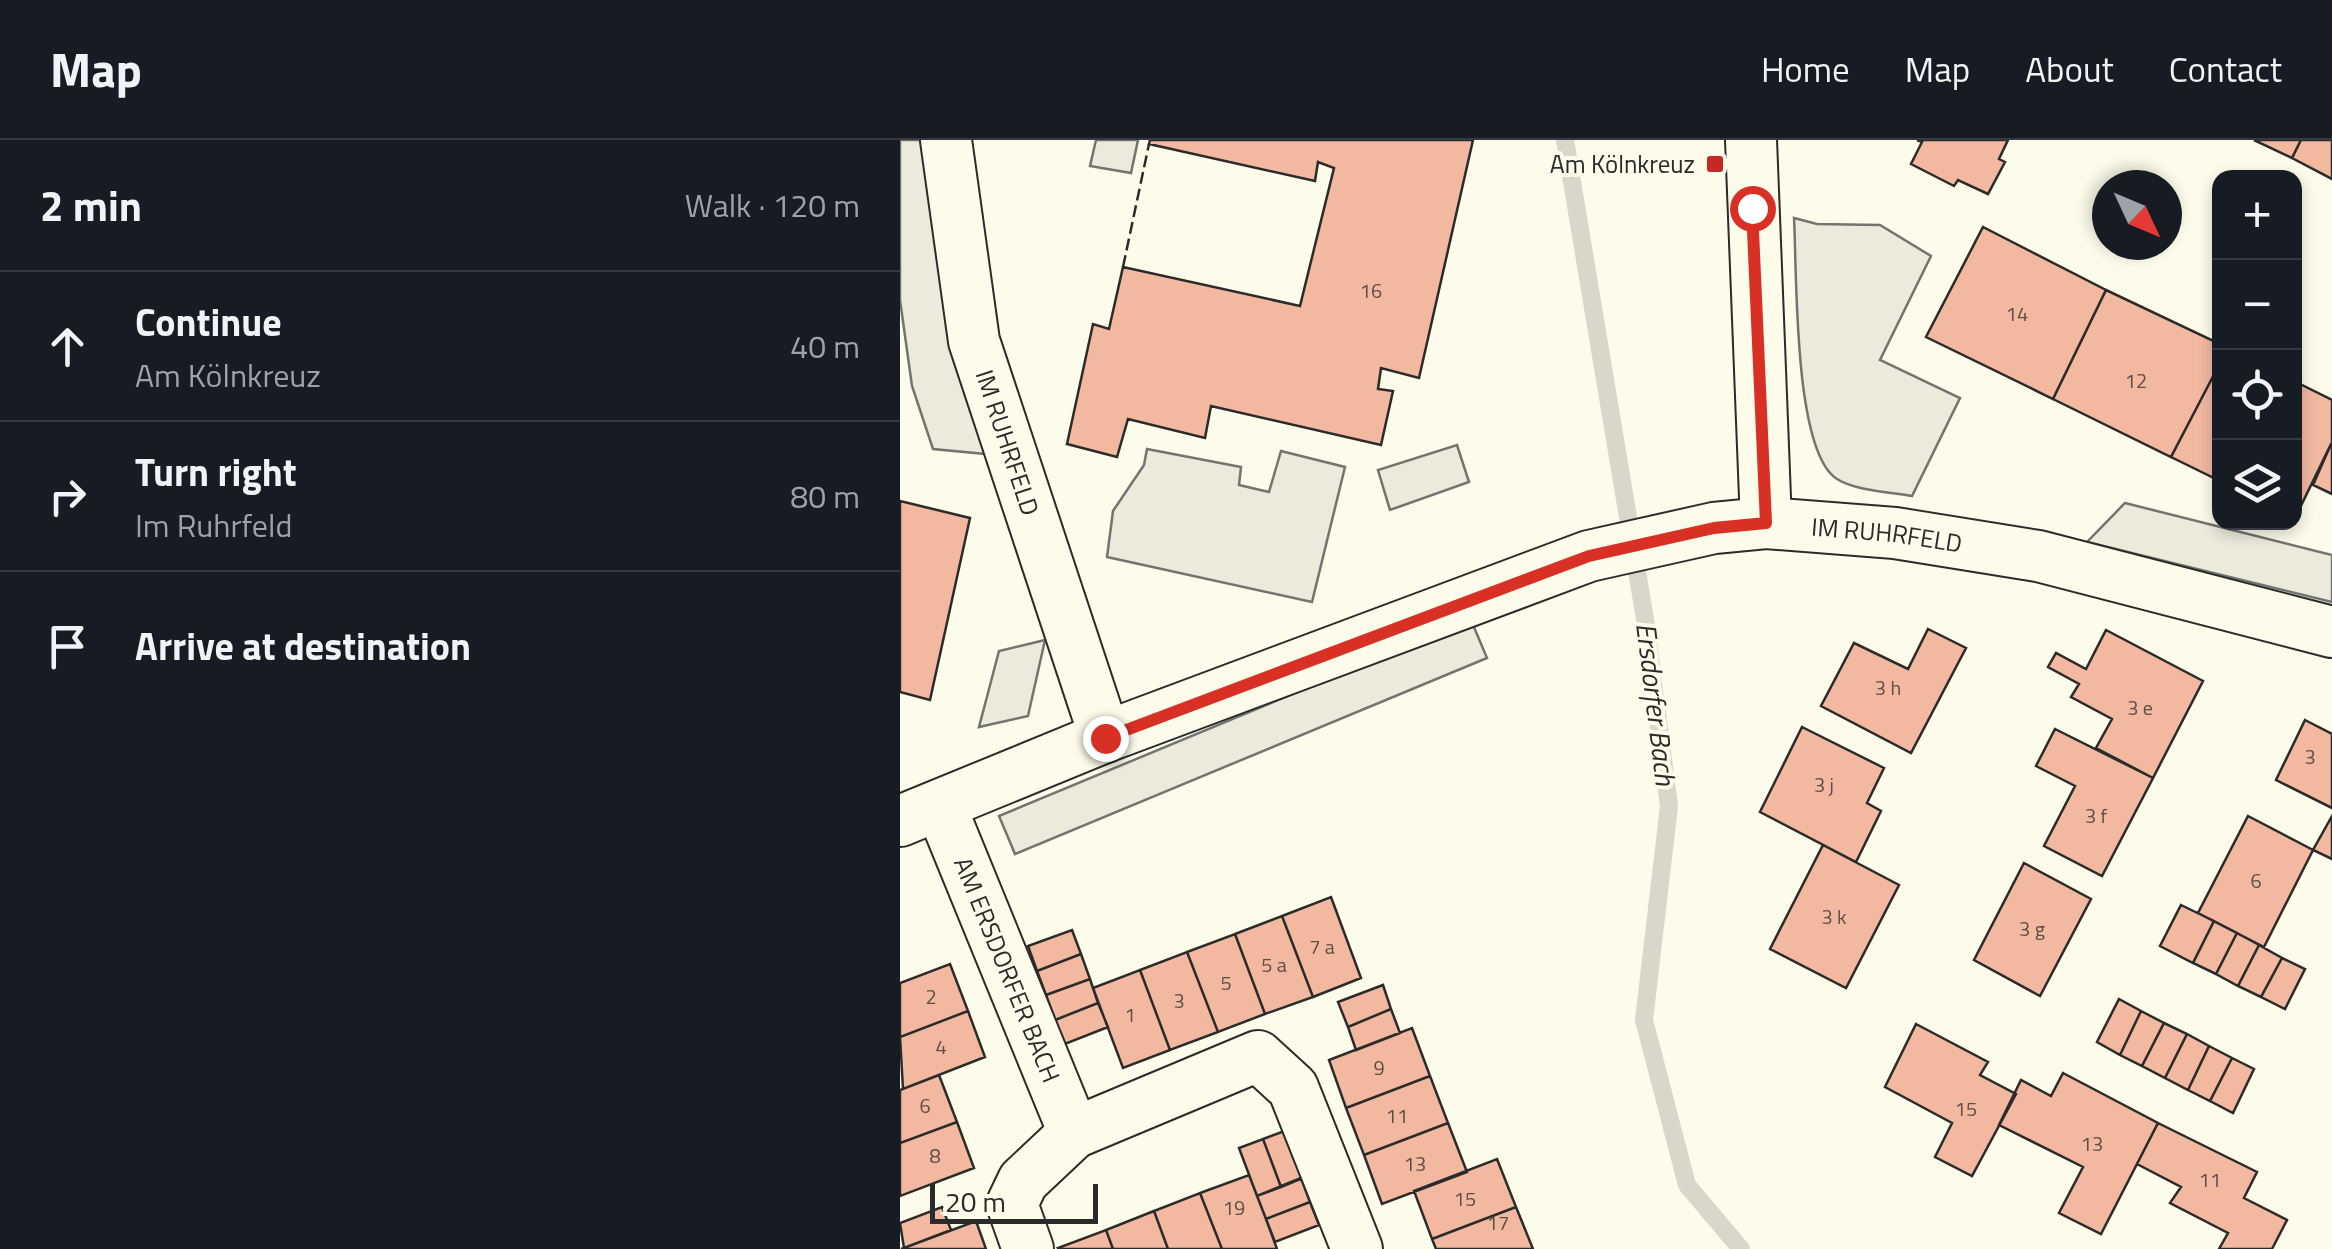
<!DOCTYPE html>
<meta charset="utf-8">
<style>
:root{--surface:#171b24;--page:#242831;--text:#f1f3f6;--muted:#9ea1a6;--line:#363941}
body{margin:0;font-family:"Titillium Web",sans-serif;background:var(--page);color:var(--text)}
.controls{position:absolute;right:30px;top:30px;display:grid;overflow:hidden;border-radius:20px;box-shadow:0 5px 15px #0003}
.controls button{width:90px;height:90px;display:grid;place-items:center;padding:0;border:0;border-bottom:2px solid var(--line);background:var(--surface);color:var(--text);font:50px sans-serif}
.compass{position:absolute;left:1192px;top:30px;width:90px;height:90px;border-radius:50%;background:var(--surface);box-shadow:0 5px 15px #0003;rotate:134deg}
.scale{position:absolute;left:30px;bottom:25px;width:168px;box-sizing:border-box;padding-left:10px;border:5px solid #2b2b2b;border-top:0;font-size:28px;line-height:35px;white-space:nowrap;color:#2b2b2b;-webkit-text-stroke:8px #fdfbea;paint-order:stroke}
.stop{position:absolute;width:30px;height:30px;margin:-22px;border:8px solid #d93025;border-radius:50%;background:#fff}
.stop.end{background:#d93025;border-color:#fff;box-shadow:0 2px 10px #0008}
.list{margin:0;padding:0;list-style:none}
h2{display:flex;justify-content:space-between;align-items:center;height:130px;margin:0;padding:0 40px;font-size:42px}
h2 small{font-size:32px;font-weight:400;color:var(--muted)}
.list li{display:grid;grid-template-columns:65px 1fr auto;gap:30px;align-items:center;box-sizing:border-box;height:150px;padding:0 40px;border-top:2px solid var(--line)}
.list b{display:block;font-size:38px;white-space:nowrap}
.list p{margin:0;font-size:32px;white-space:nowrap;color:var(--muted)}
.list em{font-size:32px;font-style:normal;color:var(--muted)}
.icon{flex:none;width:55px;height:55px;fill:none;stroke:currentColor;stroke-width:2;stroke-linecap:round;stroke-linejoin:round}
.map{position:relative;flex:none;width:1432px;height:1109px;overflow:hidden}
header{display:flex;align-items:center;gap:60px;box-sizing:border-box;height:140px;padding:0 50px;background:var(--surface);border-bottom:2px solid var(--line)}
header strong{font-size:48px}
nav{display:flex;gap:55px;margin-inline-start:auto;font-size:35px}
main{display:flex}
aside{flex:1;background:var(--surface)}
.map>svg:first-child{display:block}
.green{fill:#ecebdb;stroke:#74746e;stroke-width:2.5}
.parking{fill:#eceadb;stroke:#74746e;stroke-width:2.5}
.lines{fill:none;stroke-linecap:round;stroke-linejoin:round}
.stream{stroke:#d8d7c9;stroke-width:18}
.building{fill:#f2b8a0;stroke:#2b2b2b;stroke-width:2.5}
.street-casing{stroke:#2b2b2b;stroke-width:54}
.street{stroke:#fdfbea;stroke-width:50}
.fence{stroke:#2b2b2b;stroke-width:2.5;stroke-dasharray:12 5;stroke-linecap:butt}
.route{stroke:#d93025;stroke-width:12}
.poi-dot{fill:#c62828;stroke:#fdfbea;stroke-width:4}
.labels{text-anchor:middle;stroke-width:8;stroke-linejoin:round;paint-order:stroke}
.number-label{font-size:20px;fill:#5d4e48}
.poi-label{font-size:25px;fill:#2b2b2b;stroke:#fdfbea;text-anchor:end}
.street-label{font-size:25px;fill:#2b2b2b;stroke:#fdfbea}
.water-label{font-size:28px;font-style:italic;fill:#2b2b2b;stroke:#fdfbea}
</style>
<header>
<strong>Map</strong>
<nav><a>Home</a><a>Map</a><a>About</a><a>Contact</a></nav>
</header>
<main>
<aside>
<h2>2 min<small>Walk · 120 m</small></h2>
<ul class="list">
<li><svg class="icon" aria-label="ahead" viewBox="0 0 24 24"><path d="M12 20V5M6 11l6-6 6 6"/></svg><div><b>Continue</b><p>Am Kölnkreuz</p></div><em>40 m</em></li>
<li><svg class="icon" aria-label="right" viewBox="0 0 24 24"><path d="M7 20v-9h11M14 6l5 5-5 5"/></svg><div><b>Turn right</b><p>Im Ruhrfeld</p></div><em>80 m</em></li>
<li><svg class="icon" aria-label="arrive" viewBox="0 0 24 24"><path d="M6 21V4h12l-3 4 3 4H6"/></svg><div><b>Arrive at destination</b></div></li>
</ul>
</aside>
<div class="map">
<svg width="1432" height="1109" viewBox="0 0 1432 1109">
<rect width="100%" height="100%" fill="#fdfbea"/>
<path class="green" d="M894,78L917,84L980,85L1031,116L980,220L1060,258L1012,356C990,352 956,351 937,339C893,311 897,132 894,78Z"/>
<path class="parking" d="M0,0H24L86,314L33,309L12,246L0,160Z
M196,0H238L231,33L190,26Z
M557,305L569,342L490,370L478,330Z
M247,309L341,327L339,345L369,352L381,311L445,327L412,462L207,417L213,371L244,325Z
M1225,363L1432,415V462L1187,402Z
M571,480L587,518L115,714L99,676Z
M145,500L128,576L79,587L99,511Z"/>
<g class="lines">
<path class="stream" d="M665,0L745,479L769,666L744,880L787,1045L841,1109"/>
</g>
<path class="building" d="M250,0H573L519,238L481,228L478,249L493,251L481,305L311,266L305,298L228,279L217,317L167,304L193,184L209,189L223,127L400,166L434,28L418,22L415,41L249,4Z
M1017,0H1108L1099,19L1105,22L1088,54L1058,40L1054,46L1011,24L1022,2Z
M1354,0H1401L1392,18Z
M1401,0H1432V39L1392,18Z
M1083,87L1206,150L1153,259L1026,197Z
M1206,150L1320,204V223L1271,317L1153,259Z
M1320,223V341L1271,317Z
M1394,241L1432,260V302L1395,378Z
M1432,302V354L1413,345Z
M0,361L70,378L30,560L0,552Z
M1028,489L1066,508L1011,613L921,566L954,503L1008,529Z
M1206,490L1303,541L1253,638L1196,608L1212,579L1171,557L1179,544L1148,527L1156,513L1186,529Z
M1405,580L1432,594V668L1376,640Z
M902,587L984,628L967,663L981,671L956,722L860,672Z
M1155,589L1253,638L1202,736L1144,706L1175,646L1136,626Z
M1348,676L1413,710L1364,807L1298,773Z
M1432,676V719L1413,710Z
M923,705L999,745L946,848L870,809Z
M1124,723L1191,759L1140,856L1074,820Z
M431,757L461,838L413,857L382,776Z
M1281,765L1314,781L1293,823L1260,806Z
M382,776L413,857L365,874L335,794Z
M1314,781L1337,793L1316,834L1293,823Z
M172,790L181,814L137,831L128,806Z
M1337,793L1359,805L1338,846L1316,834Z
M335,794L365,874L318,892L287,812Z
M1359,805L1382,818L1361,857L1338,846Z
M287,812L318,892L270,910L240,830Z
M181,814L190,839L146,855L137,831Z
M1382,818L1405,829L1385,869L1361,857Z
M50,824L68,871L0,897V843Z
M240,830L270,910L223,928L193,848Z
M190,839L198,863L155,880L146,855Z
M483,845L491,869L448,887L438,862Z
M1219,859L1241,871L1220,915L1197,902Z
M198,863L208,887L165,904L155,880Z
M491,869L500,893L456,910L448,887Z
M68,871L85,917L3,949L0,897Z
M1241,871L1264,883L1242,926L1220,915Z
M1264,883L1287,894L1265,938L1242,926Z
M1016,884L1088,922L1080,935L1116,954L1072,1036L1035,1017L1052,983L985,947Z
M512,888L530,936L446,968L429,920Z
M1287,894L1309,906L1288,950L1265,938Z
M1309,906L1332,918L1310,961L1288,950Z
M1332,918L1354,929L1333,973L1310,961Z
M1163,933L1258,983L1201,1094L1159,1073L1183,1027L1099,985L1121,940L1151,956Z
M39,935L57,982L0,1003V950Z
M530,936L548,983L464,1015L446,968Z
M57,982L74,1028L0,1056V1003Z
M548,983L567,1032L482,1064L464,1015Z
M1258,983L1357,1032L1344,1058L1387,1080L1372,1109H1319L1328,1093L1270,1063L1281,1047L1237,1024Z
M387,990L405,1037L381,1047L363,999Z
M363,999L381,1047L357,1056L339,1008Z
M597,1019L616,1067L532,1099L514,1051Z
M349,1035L366,1079L377,1109H322L300,1053Z
M401,1038L410,1062L366,1079L357,1056Z
M300,1053L322,1109H268L254,1071Z
M410,1062L419,1085L375,1102L366,1079Z
M42,1067L51,1090L4,1108L0,1083Z
M616,1067L633,1109H536L532,1099Z
M254,1071L268,1109H213L206,1090Z
M76,1081L86,1109H1L4,1108Z
M206,1090L213,1109H159L158,1108Z"/>
<g class="lines">
<defs>
<g id="street">
<path id="s1" d="M46,0L74,201L205,597"/>
<path d="M851,0L866,383"/>
<path id="s2" d="M40,665L174,993L358,916L393,948L457,1109"/>
<path id="s3" d="M0,681L205,597L689,416L814,388L866,383L995,393L1138,416L1432,492"/>
<path d="M128,1109L112,1064L123,1041L174,993"/>
</g>
</defs>
<use href="#street" class="street-casing"/>
<use href="#street" class="street"/>
<path class="fence" d="M223,127L249,4"/>
</g>
<g class="lines">
<path class="route" d="M205,598L689,416L814,388L866,383L852,68"/>
</g>
<rect class="poi-dot" x="805" y="14" width="20" height="20" rx="5"/>
<g class="labels">
<g class="number-label">
<text x="471" y="158">16</text>
<text x="1117" y="181">14</text>
<text x="1236" y="248">12</text>
<text x="988" y="555">3 h</text>
<text x="1240" y="575">3 e</text>
<text x="1410" y="624">3</text>
<text x="924" y="652">3 j</text>
<text x="1196" y="683">3 f</text>
<text x="1356" y="748">6</text>
<text x="934" y="784">3 k</text>
<text x="1132" y="796">3 g</text>
<text x="422" y="814">7 a</text>
<text x="374" y="832">5 a</text>
<text x="326" y="850">5</text>
<text x="31" y="864">2</text>
<text x="279" y="868">3</text>
<text x="230" y="882">1</text>
<text x="41" y="914">4</text>
<text x="479" y="935">9</text>
<text x="25" y="973">6</text>
<text x="1066" y="976">15</text>
<text x="497" y="983">11</text>
<text x="1192" y="1011">13</text>
<text x="35" y="1023">8</text>
<text x="515" y="1031">13</text>
<text x="1310" y="1047">11</text>
<text x="565" y="1066">15</text>
<text x="334" y="1075">19</text>
<text x="598" y="1090">17</text>
</g>
<g class="poi-label">
<text x="795" y="33">Am Kölnkreuz</text>
</g>
<g class="street-label">
<text dy="9" stroke="none"><textPath href="#s1" startOffset="310">IM RUHRFELD</textPath></text>
<text dy="9" stroke="none"><textPath href="#s3" startOffset="1040">IM RUHRFELD</textPath></text>
<text dy="9" stroke="none"><textPath href="#s2" startOffset="178">AM ERSDORFER BACH</textPath></text>
</g>
<g class="water-label">
<text transform="translate(756 564) rotate(83)" y="10">Ersdorfer Bach</text>
</g>
</g>
</svg>
<div class="controls">
<button>+</button>
<button>−</button>
<button><svg class="icon" aria-label="locate" viewBox="0 0 24 24"><circle cx="12" cy="12" r="6"/><path d="M12 2v4M12 18v4M2 12h4M18 12h4"/></svg></button>
<button><svg class="icon" aria-label="layers" viewBox="0 0 24 24"><path d="M12 4l9 5-9 5-9-5zM3 14l9 5 9-5"/></svg></button>
</div>
<svg class="compass" viewBox="-18 -18 36 36"><path d="M0-13l5 13h-10z" fill="#e53935"/><path d="M0 13l5-13h-10z" fill="#9ea1a6"/></svg>
<div class="scale">20 m</div>
<div class="stop" style="left:852px;top:68px"></div>
<div class="stop end" style="left:205px;top:598px"></div>
</div>
</main>
